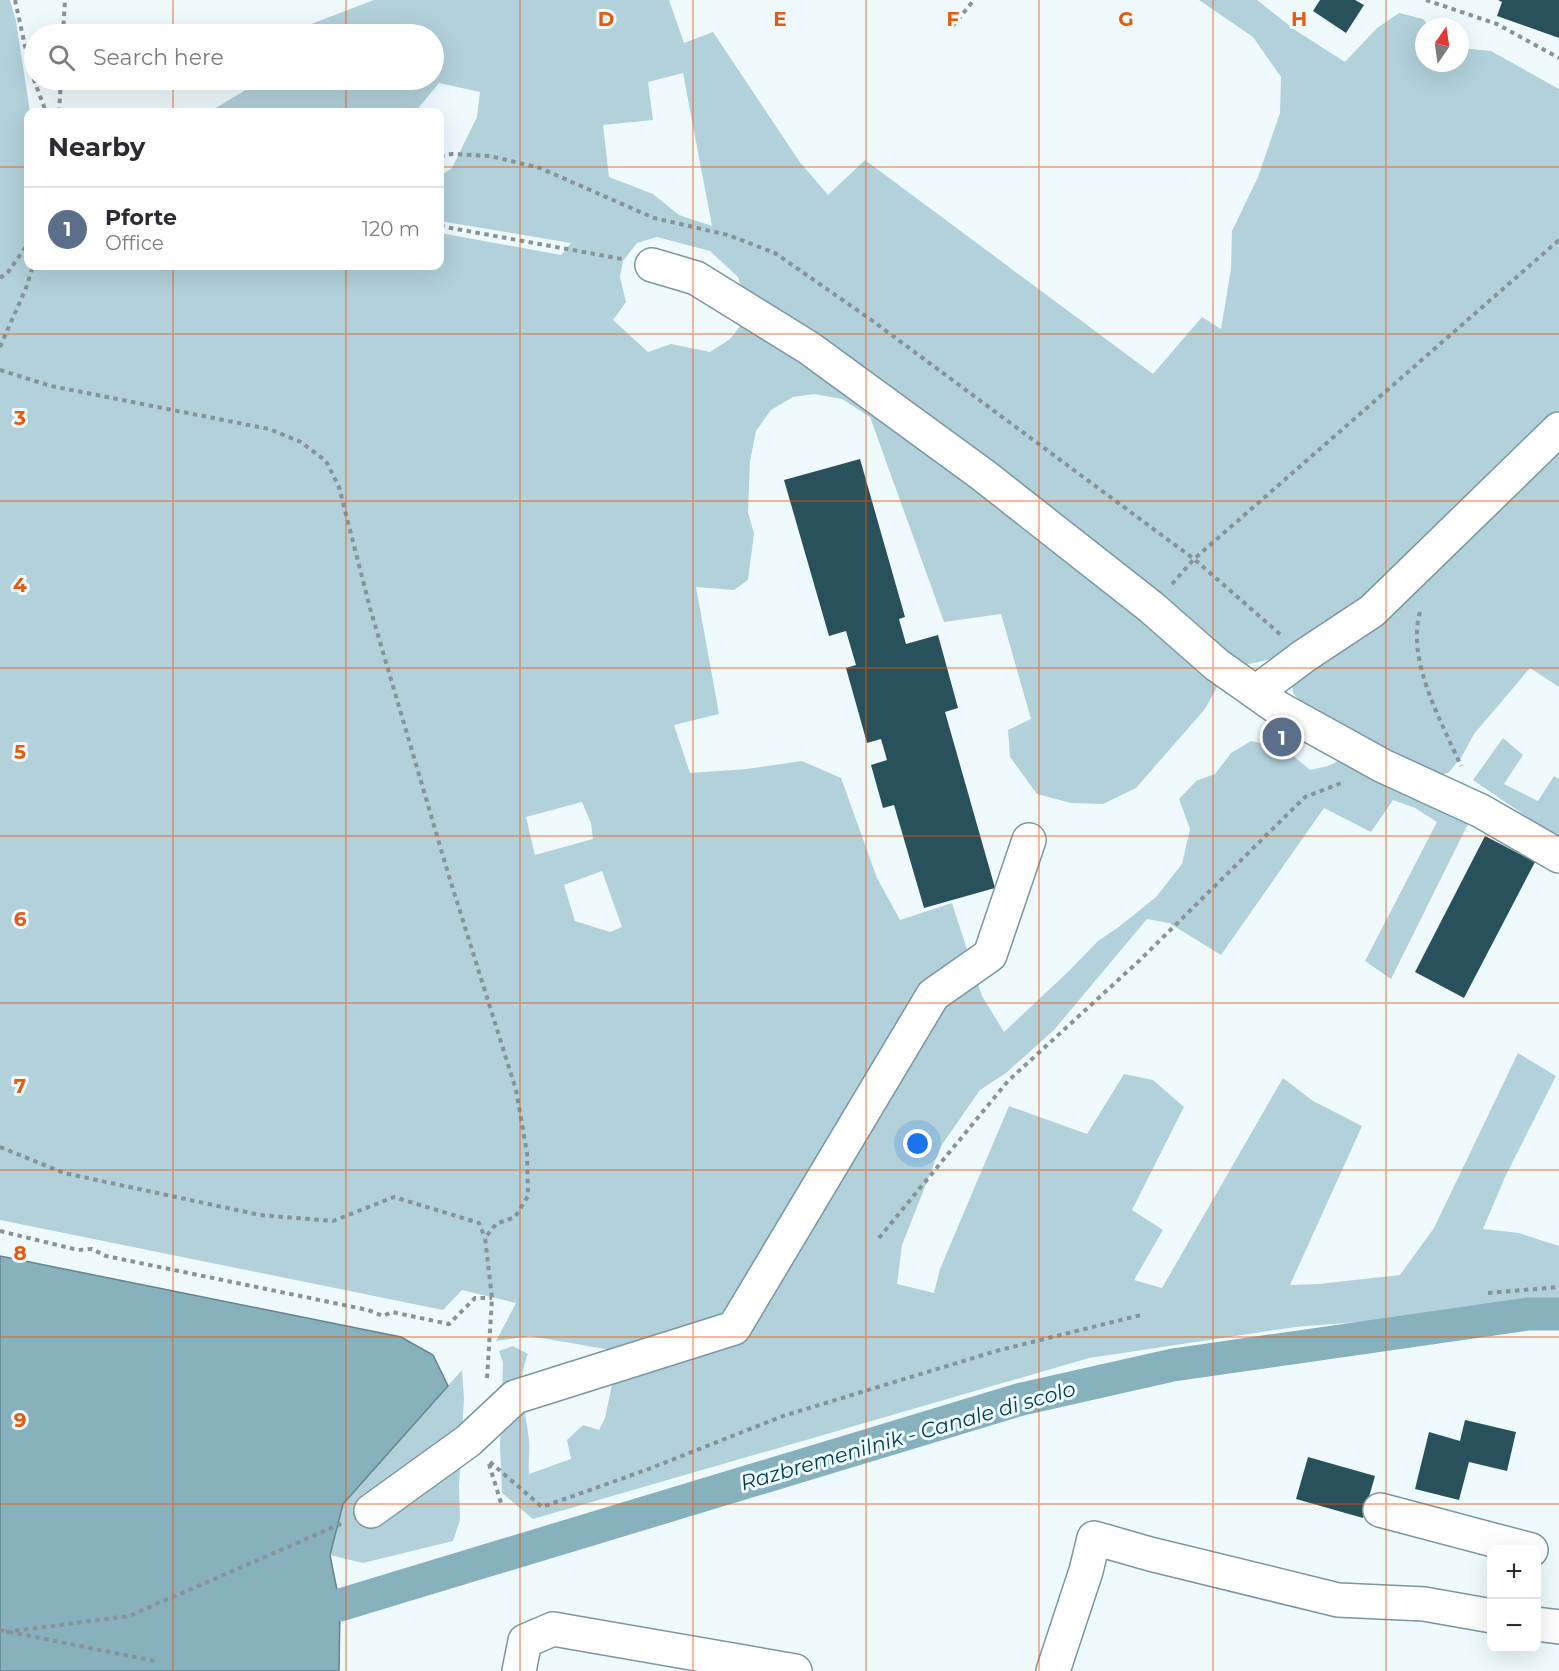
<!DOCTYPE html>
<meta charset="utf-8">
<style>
:root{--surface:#fff;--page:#f2f2f3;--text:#2b2b33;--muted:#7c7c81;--line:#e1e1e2;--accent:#d93025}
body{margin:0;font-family:Montserrat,sans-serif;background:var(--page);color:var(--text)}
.controls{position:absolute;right:18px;bottom:18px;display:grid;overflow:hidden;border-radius:12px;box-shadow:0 6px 24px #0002}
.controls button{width:54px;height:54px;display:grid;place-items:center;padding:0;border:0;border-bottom:2px solid var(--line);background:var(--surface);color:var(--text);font:30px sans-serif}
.compass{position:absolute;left:1415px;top:18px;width:54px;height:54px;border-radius:50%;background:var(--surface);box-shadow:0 6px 24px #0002;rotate:13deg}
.you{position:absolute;left:918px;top:1144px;width:21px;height:21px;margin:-15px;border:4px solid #fff;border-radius:50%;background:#1a73e8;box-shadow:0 0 0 9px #1a73e833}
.badge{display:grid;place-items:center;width:39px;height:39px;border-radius:50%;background:var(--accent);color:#fff;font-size:20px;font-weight:700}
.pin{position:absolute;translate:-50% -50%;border:3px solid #fff;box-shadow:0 2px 6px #0006}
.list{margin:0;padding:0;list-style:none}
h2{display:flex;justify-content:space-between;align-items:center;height:78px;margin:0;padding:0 24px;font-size:26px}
h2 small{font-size:20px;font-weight:400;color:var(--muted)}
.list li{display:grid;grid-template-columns:39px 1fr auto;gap:18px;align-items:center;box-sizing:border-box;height:84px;padding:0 24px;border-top:2px solid var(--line)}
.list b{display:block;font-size:22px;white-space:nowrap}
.list p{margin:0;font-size:20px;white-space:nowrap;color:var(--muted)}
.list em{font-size:20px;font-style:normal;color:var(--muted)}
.icon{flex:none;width:33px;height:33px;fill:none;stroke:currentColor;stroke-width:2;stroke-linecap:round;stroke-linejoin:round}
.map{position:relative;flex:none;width:1559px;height:1671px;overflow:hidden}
.search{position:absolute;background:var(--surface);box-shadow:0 6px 24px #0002;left:24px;top:24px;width:420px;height:66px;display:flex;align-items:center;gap:15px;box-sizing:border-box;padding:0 21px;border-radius:33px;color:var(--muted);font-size:22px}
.panel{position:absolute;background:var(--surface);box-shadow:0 6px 24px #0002;left:24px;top:108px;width:420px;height:162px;border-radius:12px}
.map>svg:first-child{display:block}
.green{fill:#b2d1da;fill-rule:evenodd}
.water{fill:#87b1bd;stroke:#63848d;stroke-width:1.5}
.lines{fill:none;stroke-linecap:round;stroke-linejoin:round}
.canal{stroke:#87b1bd;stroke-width:33}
.building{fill:#29515b}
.minor-casing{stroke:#7a97a0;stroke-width:36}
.path{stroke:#879396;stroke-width:4;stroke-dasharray:4.5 4.5;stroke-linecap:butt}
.minor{stroke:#fff;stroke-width:33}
.grid{fill:none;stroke:#e8590c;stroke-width:1.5;stroke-opacity:0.55}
.labels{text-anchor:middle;stroke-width:6;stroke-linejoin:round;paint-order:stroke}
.water-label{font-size:21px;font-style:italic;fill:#00404d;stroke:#eefafe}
.grid-label{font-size:20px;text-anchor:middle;font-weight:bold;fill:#e8590c;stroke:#eefafe;stroke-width:6;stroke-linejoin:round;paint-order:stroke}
</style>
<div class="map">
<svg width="1559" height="1671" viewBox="0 0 1559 1671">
<rect width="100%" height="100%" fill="#eefafe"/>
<path class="green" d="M0,0H10L16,21L30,112L28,242L25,258L28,259V266H440V233L561,255L571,243L440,221V176L452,168L477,117L480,92L439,83L415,112H209L244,91L255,80H434V34H285L374,0H669L684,43L713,32L799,161L828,195L865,160L1153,374L1202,317L1221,329L1231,269L1232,231L1258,177L1280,113L1281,77L1253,37L1199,0H1257L1295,30L1345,62L1377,28L1399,13L1423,19L1429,27H1424V63H1460V48L1491,51L1559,89V687L1530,668L1474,734L1461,758L1448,773L1432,777L1311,713L1293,693L1292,678L1281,657L1244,665L1138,608L1217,687L1205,709L1136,788L1103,804L1071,803L1037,794L1010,757L1008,730L1031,719L1001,614L944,622L870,417L842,399L814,394L793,397L771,410L756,431L750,461L748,512L754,534L748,580L734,590L696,587L719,714L674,725L690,773L747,769L802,761L841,778L877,878L900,920L952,903L982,996L1004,1032L1069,971L1098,941L1120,926L1156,897L1182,864L1190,829L1179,799L1196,781L1215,774L1231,753L1251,741L1283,747L1310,770L1328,766L1343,759L1468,824L1391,979L1365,961L1437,822L1415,808L1393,800L1371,832L1324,808L1221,955L1169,923L1147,919L1054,1030L1006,1073L980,1090L941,1146L902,1245L897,1284L934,1293L940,1269L1009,1106L1087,1134L1124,1074L1153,1080L1184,1107L1132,1210L1163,1230L1134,1280L1162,1288L1283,1078L1313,1101L1362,1126L1290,1285L1319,1284L1400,1275L1434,1228L1518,1053L1556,1076L1505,1177L1483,1229L1519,1233L1559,1246V1301L1484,1312L1295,1327L1089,1358L533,1519L502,1493L500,1446L503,1363L499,1351L513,1346L528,1354C514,1391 526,1406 529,1441C530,1452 528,1463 529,1474L571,1459L567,1440L583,1425L599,1430L605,1418L613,1380L634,1354L530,1336L496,1341L516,1303L462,1290L443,1310L0,1220ZM683,73L712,226L679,215L653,194L609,177L603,125L653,120L648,82ZM657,237L710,251L738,277L749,315L730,339L710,352L671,344L648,352L613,320L626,302L620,277L623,261L637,243ZM582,802L591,823L593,839L535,855L526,817ZM602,871L622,927L610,932L575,921L564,885Z
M1503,738L1523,755L1504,784L1538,801L1554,776L1559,779V839L1473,780Z
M462,1370L464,1398L459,1486L460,1520L453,1541L363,1563L330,1555L343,1503Z"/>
<path class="water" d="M0,1256L401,1337L433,1355L448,1386L343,1504L330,1555L340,1605L339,1671H0Z"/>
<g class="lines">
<path class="canal" d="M340,1605L1018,1400L1173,1365L1528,1314H1559"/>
</g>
<path class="building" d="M1320,0H1355L1364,5L1346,33L1313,11Z
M1498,0H1559V38L1497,16L1502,2Z
M860,459L905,617L899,619L906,644L938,635L958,708L945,712L995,888L924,908L894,805L883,808L871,765L887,760L881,739L867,743L846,668L856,665L846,631L829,636L784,480Z
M1287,721L1296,729L1277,752L1267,745Z
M1485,836L1535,862L1464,998L1415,972Z
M1465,1420L1516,1432L1507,1471L1469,1462L1459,1500L1415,1489L1429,1432L1460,1441Z
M1308,1457L1375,1476L1363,1518L1296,1499Z"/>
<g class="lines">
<defs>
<path id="minor" d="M652,265L696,278L809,348L983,475L1151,607L1217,665L1278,708L1383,766L1481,811L1559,856
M1256,692L1304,656L1372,611L1559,429
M1380,1510L1531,1550
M371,1511L468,1441L515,1397L734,1328L933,995L990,955L1029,840
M1536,1624L1559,1627
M519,1671L525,1641L553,1629L795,1671
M1053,1671L1086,1571L1094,1538L1150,1554L1338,1600L1424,1604L1492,1616"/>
</defs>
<use href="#minor" class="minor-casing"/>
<path class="path" d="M15,0L30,69L46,112
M1426,0L1497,24L1559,58
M952,27L974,0
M63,34L65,0
M59,112L61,80
M440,156L452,154L490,156L540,168L654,218L728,235L775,253L870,319L1194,559L1281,635
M440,226L622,259
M0,278L8,272L28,244
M0,347L26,288L33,266
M0,370L51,386L269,429L301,442L326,461L339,487L370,608L448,873L516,1090L527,1153L528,1196L515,1217L496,1224L485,1238L492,1298L487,1379
M1172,584L1194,559L1559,240
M1420,612C1406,660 1442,723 1461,766
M0,1147L64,1173L260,1215L333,1221L394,1197L479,1223L485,1238
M0,1231L78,1250L92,1249L106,1256L368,1310L383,1316L392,1312L449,1324L475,1298H492
M879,1238L1008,1081L1140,960L1305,797L1344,782
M1488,1293L1559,1287
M490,1462L542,1507L646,1470L783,1416L996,1351L1141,1315
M489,1464L502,1506
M0,1630L155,1661
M6,1632L129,1616L343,1523"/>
<use href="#minor" class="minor"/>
</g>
<path class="grid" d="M173,0V34M346,0V34M520,0V1671M693,0V1671M866,0V1671M1039,0V1671M1213,0V1671M1386,0V1671M173,80V112M346,80V112M0,167H28M440,167H1559M173,266V1671M346,266V1671M0,334H1559M0,501H1559M0,668H1559M0,836H1559M0,1003H1559M0,1170H1559M0,1337H1559M0,1504H1559"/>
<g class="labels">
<g class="water-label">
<text transform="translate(908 1436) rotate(-16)" y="7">Razbremenilnik - Canale di scolo</text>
</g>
</g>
<g class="grid-label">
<text x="606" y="26">D</text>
<text x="780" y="26">E</text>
<text x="953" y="26">F</text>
<text x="1126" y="26">G</text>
<text x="1299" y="26">H</text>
<text x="20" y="425">3</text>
<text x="20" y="592">4</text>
<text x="20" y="759">5</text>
<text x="20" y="926">6</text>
<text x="20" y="1093">7</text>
<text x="20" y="1260">8</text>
<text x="20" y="1427">9</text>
</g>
</svg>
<div class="controls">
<button>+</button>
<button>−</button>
</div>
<svg class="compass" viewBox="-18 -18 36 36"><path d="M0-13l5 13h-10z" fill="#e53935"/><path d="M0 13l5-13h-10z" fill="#7c7c81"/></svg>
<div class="you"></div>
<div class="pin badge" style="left:1282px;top:737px;background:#5c6f8a">1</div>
<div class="search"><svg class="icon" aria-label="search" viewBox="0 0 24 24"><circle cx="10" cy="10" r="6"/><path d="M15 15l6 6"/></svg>Search here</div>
<section class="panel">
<h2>Nearby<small></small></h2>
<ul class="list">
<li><span class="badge" style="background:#5c6f8a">1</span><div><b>Pforte</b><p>Office</p></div><em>120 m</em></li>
</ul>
</section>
</div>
